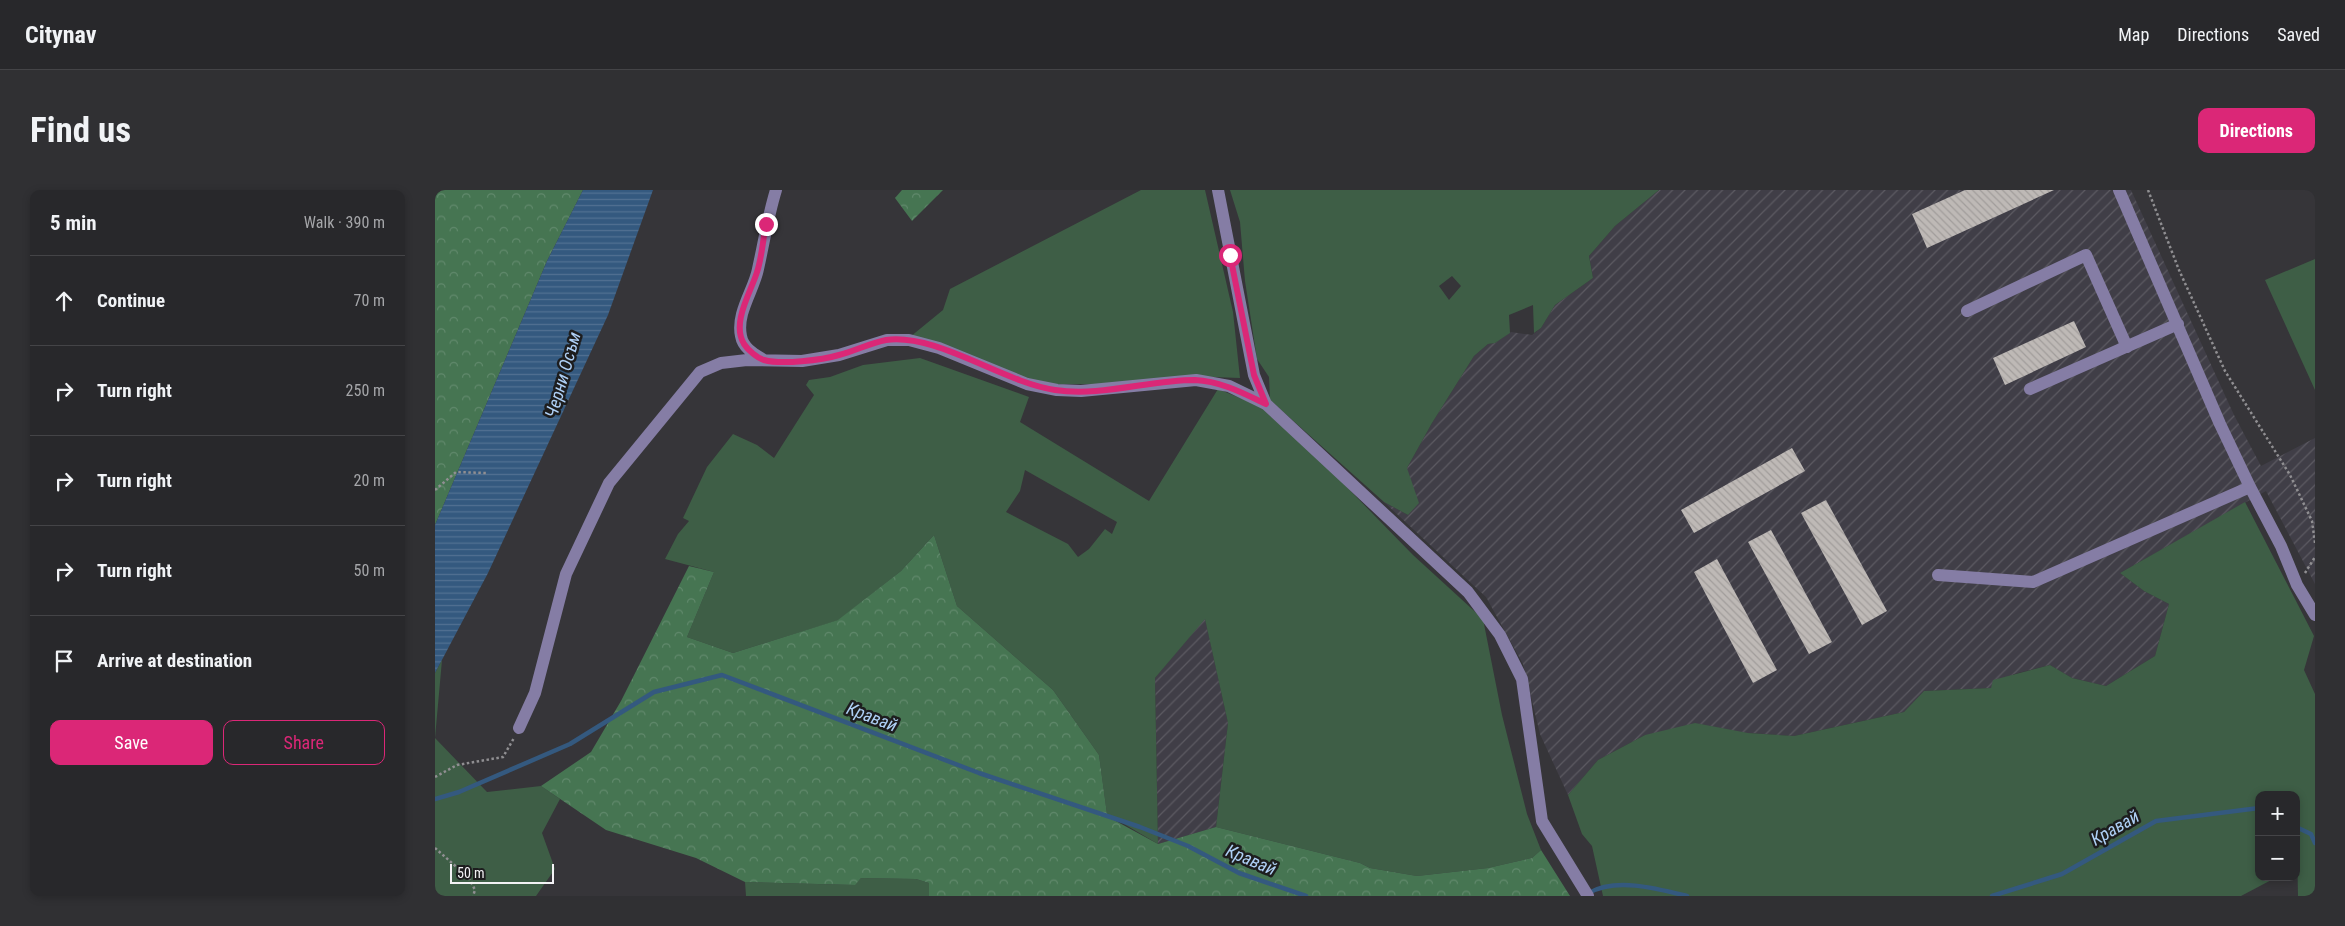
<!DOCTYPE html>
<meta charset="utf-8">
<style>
:root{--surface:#28282b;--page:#303033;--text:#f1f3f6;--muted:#a5a6a9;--line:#444447;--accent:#db2777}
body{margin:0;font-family:"Roboto Condensed",sans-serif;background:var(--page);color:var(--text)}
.controls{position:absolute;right:15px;bottom:15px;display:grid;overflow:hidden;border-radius:10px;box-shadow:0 2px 8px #0003}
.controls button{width:45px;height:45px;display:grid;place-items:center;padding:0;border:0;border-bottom:1px solid var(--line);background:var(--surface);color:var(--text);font:25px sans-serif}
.scale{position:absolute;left:15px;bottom:12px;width:104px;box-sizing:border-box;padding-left:5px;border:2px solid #f3f2f5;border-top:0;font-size:14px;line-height:18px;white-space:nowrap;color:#f3f2f5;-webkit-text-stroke:4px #1d1d1e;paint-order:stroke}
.stop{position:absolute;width:15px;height:15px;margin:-11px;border:4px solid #db2777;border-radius:50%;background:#fff}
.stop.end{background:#db2777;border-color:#fff;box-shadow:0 1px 5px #0008}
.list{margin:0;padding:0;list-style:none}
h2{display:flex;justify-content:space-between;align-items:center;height:65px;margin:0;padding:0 20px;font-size:21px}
h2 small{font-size:16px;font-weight:400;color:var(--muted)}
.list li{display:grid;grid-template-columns:32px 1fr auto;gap:15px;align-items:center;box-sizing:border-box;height:90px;padding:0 20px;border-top:1px solid var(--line)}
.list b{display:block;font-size:19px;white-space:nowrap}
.list em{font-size:16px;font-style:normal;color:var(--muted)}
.actions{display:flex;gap:10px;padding:15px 20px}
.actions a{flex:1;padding:11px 0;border:1px solid var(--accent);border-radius:10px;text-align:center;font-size:18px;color:var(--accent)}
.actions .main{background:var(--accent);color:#fff}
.icon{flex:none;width:28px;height:28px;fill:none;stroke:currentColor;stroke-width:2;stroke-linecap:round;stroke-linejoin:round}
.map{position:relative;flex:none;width:1880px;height:706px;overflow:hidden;border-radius:10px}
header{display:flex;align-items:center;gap:30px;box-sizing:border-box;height:70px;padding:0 25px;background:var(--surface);border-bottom:1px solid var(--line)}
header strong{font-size:24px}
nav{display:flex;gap:28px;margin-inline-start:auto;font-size:18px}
.intro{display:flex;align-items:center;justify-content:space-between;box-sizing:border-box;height:120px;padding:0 30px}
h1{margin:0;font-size:35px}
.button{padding:12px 22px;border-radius:10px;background:var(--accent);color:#fff;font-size:18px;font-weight:700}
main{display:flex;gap:30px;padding:0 30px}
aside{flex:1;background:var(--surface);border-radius:10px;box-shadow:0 2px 8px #0003}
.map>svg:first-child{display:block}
.industrial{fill:url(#industrial-furrows)}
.green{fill:#3e5e46;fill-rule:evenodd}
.forest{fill:url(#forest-crowns)}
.water{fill:url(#water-rules)}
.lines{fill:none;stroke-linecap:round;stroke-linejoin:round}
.stream{stroke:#34597f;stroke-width:4.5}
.building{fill:url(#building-back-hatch)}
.path{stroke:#908f92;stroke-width:2.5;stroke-dasharray:2.5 2.5;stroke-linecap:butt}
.minor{stroke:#857da5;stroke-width:12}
.route{stroke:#db2777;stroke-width:6}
.labels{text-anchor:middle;stroke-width:5;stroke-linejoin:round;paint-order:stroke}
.water-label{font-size:18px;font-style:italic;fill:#aecff5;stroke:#1d1d1e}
</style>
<header>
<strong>Citynav</strong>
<nav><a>Map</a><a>Directions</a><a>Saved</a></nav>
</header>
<div class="intro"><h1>Find us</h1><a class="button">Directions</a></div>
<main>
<aside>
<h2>5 min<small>Walk · 390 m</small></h2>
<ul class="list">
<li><svg class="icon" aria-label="ahead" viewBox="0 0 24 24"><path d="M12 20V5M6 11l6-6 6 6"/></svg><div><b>Continue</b></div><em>70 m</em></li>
<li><svg class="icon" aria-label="right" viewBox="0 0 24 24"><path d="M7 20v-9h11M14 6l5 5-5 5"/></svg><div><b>Turn right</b></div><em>250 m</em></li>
<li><svg class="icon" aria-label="right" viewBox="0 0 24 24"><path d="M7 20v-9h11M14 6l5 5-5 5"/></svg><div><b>Turn right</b></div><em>20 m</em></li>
<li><svg class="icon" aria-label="right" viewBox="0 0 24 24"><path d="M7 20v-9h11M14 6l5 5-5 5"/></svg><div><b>Turn right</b></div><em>50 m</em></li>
<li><svg class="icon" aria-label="arrive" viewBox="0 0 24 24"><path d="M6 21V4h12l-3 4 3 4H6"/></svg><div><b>Arrive at destination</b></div></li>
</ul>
<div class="actions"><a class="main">Save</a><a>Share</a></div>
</aside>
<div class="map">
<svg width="1880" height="706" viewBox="0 0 1880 706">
<defs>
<pattern id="industrial-furrows" width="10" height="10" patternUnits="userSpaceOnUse" patternTransform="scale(1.25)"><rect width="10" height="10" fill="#403e47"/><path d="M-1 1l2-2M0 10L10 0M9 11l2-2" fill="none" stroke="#5c5a62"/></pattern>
<pattern id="forest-crowns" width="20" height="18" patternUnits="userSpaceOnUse" patternTransform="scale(1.25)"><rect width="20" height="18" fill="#467552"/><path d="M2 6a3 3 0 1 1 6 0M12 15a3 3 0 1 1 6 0" fill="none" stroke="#61896c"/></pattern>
<pattern id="water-rules" width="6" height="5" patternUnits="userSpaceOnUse" patternTransform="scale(1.25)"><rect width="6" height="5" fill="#34597f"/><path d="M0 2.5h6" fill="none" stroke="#527192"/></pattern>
<pattern id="building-back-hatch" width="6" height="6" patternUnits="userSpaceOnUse" patternTransform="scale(1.25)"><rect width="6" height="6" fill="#beb9b6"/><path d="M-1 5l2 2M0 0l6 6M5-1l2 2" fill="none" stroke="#a19d9b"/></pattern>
</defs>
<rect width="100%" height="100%" fill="#363539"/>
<path class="industrial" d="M1224,0H1696L1799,225L1826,276L1880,248V394L1831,301L1685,383L1709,401L1734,414L1720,466L1671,496L1637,488L1615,475L1579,484L1556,498L1489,501L1469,522L1359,546L1313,543L1210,545L1163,570L1133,605L1105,544L1088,474L1051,407L949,312L973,325L972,278L997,233L1039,166L1053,154L1060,153L1076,142L1097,145L1106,138L1120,115L1158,88L1154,66L1180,36Z
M770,428L793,533L781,637L723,654L720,488Z"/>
<path class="green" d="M706,0H770L798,122L805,188L777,187L691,194H604L475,147L508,120L515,99Z
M795,0H1224L1180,36L1154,66L1158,88L1120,115L1106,138L1099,143L1098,115L1074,125L1075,143L1060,153L1053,154L1039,166L997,233L972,278L984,313L973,325L949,312L835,210L834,187L822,169L810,91L805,32ZM1017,86L1026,96L1014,110L1004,96Z
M1880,69V200L1830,90Z
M485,168L594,207L585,232L714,311L783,199L825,216L897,282L978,365L1048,429L1067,525L1092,624L1106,660L1097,668L1053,678L982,686L935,678L925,673L781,637L793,533L770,429L720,488L723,654L672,624L664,565L618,500L522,416L499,345L466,381L404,430L298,463L252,447L279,382L230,369L243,344L254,331L248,328L272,277L298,244L322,255L339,268L379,205L371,195L374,190L395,187L428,175ZM590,280L682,332L677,344L670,339L654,359L643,367L633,354L571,322L585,301Z
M1810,312L1879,446L1869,480L1880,504V706H1863L1861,605H1824V687H1842L1806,706H1168L1157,656L1147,644L1133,605L1163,570L1210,545L1260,533L1313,543L1359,546L1469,522L1489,501L1556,498L1558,490L1615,475L1637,488L1671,496L1720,466L1734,414L1709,401L1685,383Z
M7,470L0,548L52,602L106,596L125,609L107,643L120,679L101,706H0V483Z
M426,688L481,689L494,693V706H311L310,692L419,695Z"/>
<path class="forest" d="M0,0H148L112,71L0,335Z
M467,0H508L477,31L460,8Z
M499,345L522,416L618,500L664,565L672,624L679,630L723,654L781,637L925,673L935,678L982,686L1053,678L1097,668L1106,660L1135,706H494V693L481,689L426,688L420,695L310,692L261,668L171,640L106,596L156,562L186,511L254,376L279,382L252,447L298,463L403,430L466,381Z"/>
<path class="water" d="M148,0H218L173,125L53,383L0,483V335L112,71Z"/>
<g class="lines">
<path class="stream" d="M0,609L24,602L135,554L219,502L287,485L544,583L705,637L753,656L804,683L871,706
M1861,637L1876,644L1880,653
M1154,703C1181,687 1224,699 1252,706
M1557,706L1627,684L1721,631L1824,618"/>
</g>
<path class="building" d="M1530,0H1619L1492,58L1477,24Z
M1639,131L1651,157L1570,195L1558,168Z
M1357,258L1370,281L1259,343L1246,320Z
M1391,310L1452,421L1427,435L1366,323Z
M1336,340L1397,452L1374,464L1313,352Z
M1282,369L1342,480L1318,493L1259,382Z"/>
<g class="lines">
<path class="path" d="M1713,0L1744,80L1790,181L1855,285L1877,331L1880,353
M0,300L21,282L51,283
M1870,383L1880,367
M0,587L22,575L68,567L79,548
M0,658L34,688L40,700L38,706"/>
<path class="minor" d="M783,0L819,185L831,214
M1684,0L1785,234L1815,297L1846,356L1862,395L1880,425
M1532,121L1651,65L1692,157
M329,170C319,164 308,158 306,146C301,123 319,100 323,79C329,52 333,26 341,0
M1595,199L1743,134
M1503,385L1598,392L1815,297
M84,538L100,503L131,384L174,293L265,182L286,173L312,170L367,171L404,165L452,150H474L504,158L592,194L622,200L646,201L761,190L794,196L831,214L1033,402L1065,445L1087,489L1107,631L1153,706"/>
</g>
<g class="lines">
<path class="route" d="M331,34C328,49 327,67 322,82C316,102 296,133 309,154C313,160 322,168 329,170C347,175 387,170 404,165C420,161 435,153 451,150C502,143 567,192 620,200C666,207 714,190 760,190C785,191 808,203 831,214L819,185L795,65"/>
</g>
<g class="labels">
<g class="water-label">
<text transform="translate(128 185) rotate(-74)" y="6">Черни Осъм</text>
<text transform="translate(437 527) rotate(21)" y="6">Кравай</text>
<text transform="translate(1680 638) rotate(-30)" y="6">Кравай</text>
<text transform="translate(816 670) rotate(23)" y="6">Кравай</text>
</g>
</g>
</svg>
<div class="controls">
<button>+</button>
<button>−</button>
</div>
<div class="scale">50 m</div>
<div class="stop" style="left:795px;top:65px"></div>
<div class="stop end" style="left:331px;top:34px"></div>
</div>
</main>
